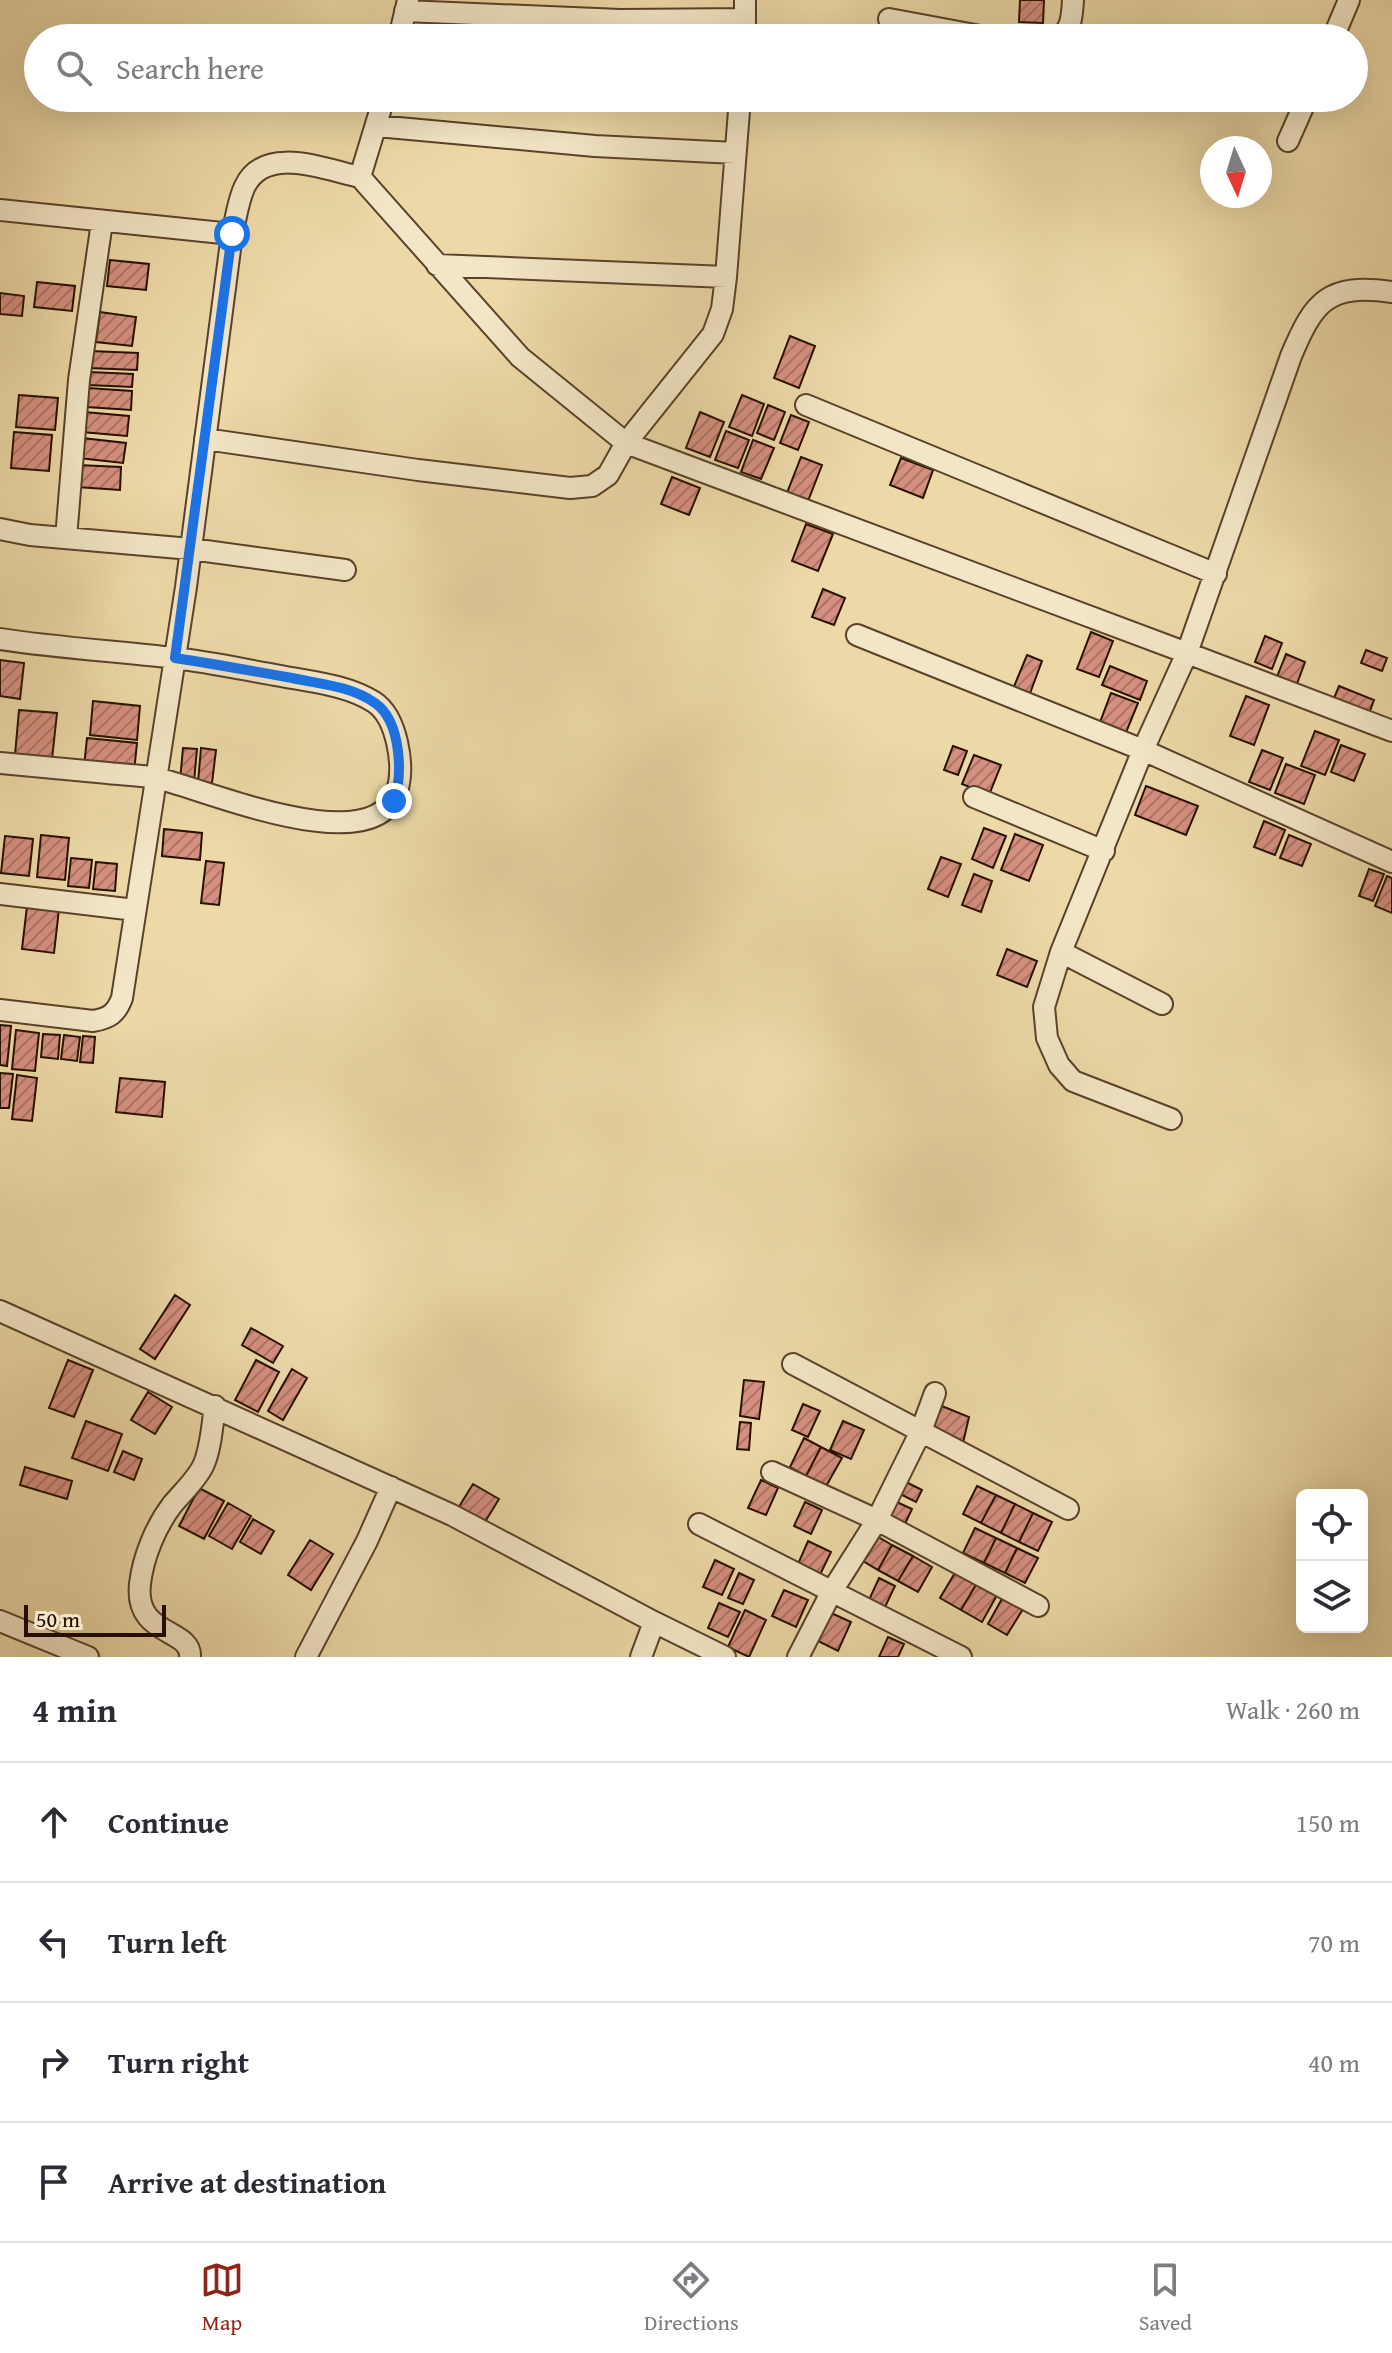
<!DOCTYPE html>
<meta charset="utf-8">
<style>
:root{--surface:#fff;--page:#f7f7f7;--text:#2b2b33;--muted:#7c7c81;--line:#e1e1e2;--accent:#8f2418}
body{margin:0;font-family:"Gentium Book Plus",serif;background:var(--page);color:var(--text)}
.controls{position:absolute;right:24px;bottom:24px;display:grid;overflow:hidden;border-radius:12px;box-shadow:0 8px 32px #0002}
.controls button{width:72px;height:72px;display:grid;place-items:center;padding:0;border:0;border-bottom:2px solid var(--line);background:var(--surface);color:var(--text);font:40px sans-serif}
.compass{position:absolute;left:1200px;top:136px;width:72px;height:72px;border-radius:50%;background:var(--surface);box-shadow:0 8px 32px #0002;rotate:176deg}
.scale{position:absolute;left:24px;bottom:20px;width:142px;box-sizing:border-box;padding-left:8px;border:4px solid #281000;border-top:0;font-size:22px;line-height:28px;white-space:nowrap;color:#281000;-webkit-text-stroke:6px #f3e6c6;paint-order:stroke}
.stop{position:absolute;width:24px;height:24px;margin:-18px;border:6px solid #1a73e8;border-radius:50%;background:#fff}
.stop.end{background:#1a73e8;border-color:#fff;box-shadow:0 2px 8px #0008}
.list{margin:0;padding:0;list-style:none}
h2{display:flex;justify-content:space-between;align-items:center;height:104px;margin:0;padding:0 32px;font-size:34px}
h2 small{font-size:26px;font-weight:400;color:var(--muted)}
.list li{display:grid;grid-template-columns:52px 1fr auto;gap:24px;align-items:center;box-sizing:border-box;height:120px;padding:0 32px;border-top:2px solid var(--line)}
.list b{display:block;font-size:30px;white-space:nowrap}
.list em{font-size:26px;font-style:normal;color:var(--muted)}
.icon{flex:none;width:44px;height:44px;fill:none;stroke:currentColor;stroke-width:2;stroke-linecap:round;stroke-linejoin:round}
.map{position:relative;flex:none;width:1392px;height:1657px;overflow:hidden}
.search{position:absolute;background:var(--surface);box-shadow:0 8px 32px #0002;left:24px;right:24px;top:24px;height:88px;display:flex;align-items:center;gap:20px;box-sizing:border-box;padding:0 28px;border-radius:44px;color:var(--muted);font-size:30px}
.sheet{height:584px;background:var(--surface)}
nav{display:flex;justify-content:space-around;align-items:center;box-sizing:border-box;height:112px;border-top:2px solid var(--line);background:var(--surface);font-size:22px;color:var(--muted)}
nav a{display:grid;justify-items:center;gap:4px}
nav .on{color:var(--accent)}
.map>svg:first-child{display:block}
.building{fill:url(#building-hatch);stroke:#281000;stroke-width:2}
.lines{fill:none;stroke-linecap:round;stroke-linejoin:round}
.minor-casing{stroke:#59422a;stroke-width:24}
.minor{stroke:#f3e6c6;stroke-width:20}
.route{stroke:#1a73e8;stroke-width:10}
</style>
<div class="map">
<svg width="1392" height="1657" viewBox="0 0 1392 1657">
<defs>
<pattern id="building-hatch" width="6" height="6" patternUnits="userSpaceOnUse" patternTransform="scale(2)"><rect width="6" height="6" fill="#d5907f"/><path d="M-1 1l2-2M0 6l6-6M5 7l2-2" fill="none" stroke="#ad7466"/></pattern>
</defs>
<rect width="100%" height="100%" fill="#ecd9a7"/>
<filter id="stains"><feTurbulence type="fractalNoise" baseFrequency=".0025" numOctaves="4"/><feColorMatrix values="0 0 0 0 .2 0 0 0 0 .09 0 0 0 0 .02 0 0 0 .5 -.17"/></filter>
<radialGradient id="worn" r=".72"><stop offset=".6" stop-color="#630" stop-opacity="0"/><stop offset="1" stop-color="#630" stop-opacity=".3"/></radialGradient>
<path class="building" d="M1020,0H1044L1043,23L1019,22Z
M445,18L473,19L472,38H444Z
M405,34H438V38H405Z
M110,260L149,264L146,290L107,286Z
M37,282L75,286L72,311L34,307Z
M0,293L24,296L22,316L0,314Z
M100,312L136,317L132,346L96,342Z
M790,336L815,346L799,388L774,378Z
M90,351L138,353L137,370L89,368Z
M89,372L133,374L132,387L88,385Z
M88,388L132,391L131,410L87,407Z
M19,395L58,398L55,430L16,427Z
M742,395L764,404L752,436L729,427Z
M768,405L785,412L774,440L757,433Z
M84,412L129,416L127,436L82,432Z
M700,412L724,422L710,457L686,448Z
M791,415L809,422L798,450L780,443Z
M726,431L749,440L738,468L715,460Z
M14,432L52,435L49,471L11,468Z
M82,438L126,443L123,463L79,458Z
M753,440L774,448L761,479L741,472Z
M801,457L822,465L808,501L787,493Z
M901,458L933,470L923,498L890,485Z
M78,465L121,467L120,490L77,487Z
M672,477L700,488L689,515L661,504Z
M806,524L833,534L818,571L792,561Z
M823,589L845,598L834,625L812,617Z
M1091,632L1113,641L1099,677L1077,669Z
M1265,636L1282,643L1272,669L1255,662Z
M1366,650L1387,658L1382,671L1361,663Z
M1286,654L1305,662L1295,689L1275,682Z
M1027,655L1042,661L1029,696L1013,689Z
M0,660L24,663L20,699L0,696Z
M1110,666L1147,681L1140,700L1102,685Z
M1339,686L1374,700L1368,716L1332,703Z
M1111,693L1138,703L1125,735L1099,725Z
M1246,696L1269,705L1254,745L1230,736Z
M93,701L140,706L137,740L90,735Z
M19,710L57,713L52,759L15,755Z
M1315,731L1339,740L1325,775L1301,766Z
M87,738L137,743L134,772L84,767Z
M1341,745L1365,754L1354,781L1331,772Z
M953,746L967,751L958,775L944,770Z
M183,748L197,749L194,782L180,781Z
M201,748L216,750L212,783L198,782Z
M1262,750L1283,758L1270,790L1249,782Z
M974,755L1001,765L989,795L962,784Z
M1286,764L1315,775L1304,804L1275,793Z
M1146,786L1198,806L1186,835L1135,815Z
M1264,821L1285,830L1275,855L1254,847Z
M984,828L1006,836L993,868L972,859Z
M164,829L202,833L200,860L162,856Z
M1015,834L1043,845L1029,881L1001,870Z
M41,835L69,838L65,880L37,877Z
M1289,835L1311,844L1302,866L1280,858Z
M5,836L33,839L29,876L1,873Z
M941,857L961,864L948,897L928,889Z
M71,858L92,860L89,888L68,886Z
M206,861L224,863L219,905L201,903Z
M96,862L117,864L115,891L93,889Z
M1369,869L1384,874L1373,901L1359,896Z
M974,874L992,881L981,912L962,905Z
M1387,876L1392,878V913L1375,906Z
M27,906L59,909L54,953L22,949Z
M1007,949L1037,961L1027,987L997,975Z
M0,1025L11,1026L7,1066L0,1065Z
M16,1030L39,1033L35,1071L12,1069Z
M43,1034L60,1035L58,1059L41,1057Z
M64,1035L80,1037L77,1061L61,1059Z
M83,1036L95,1037L93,1063L80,1062Z
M0,1073L13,1074L9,1108H0Z
M17,1075L37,1078L32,1121L12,1119Z
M120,1078L165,1082L162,1117L116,1112Z
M175,1295L190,1305L155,1359L140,1349Z
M251,1328L283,1346L273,1363L242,1345Z
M68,1360L93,1370L74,1417L49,1408Z
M256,1360L279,1372L258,1412L235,1400Z
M292,1369L307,1378L283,1420L268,1411Z
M744,1380L764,1382L759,1419L740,1416Z
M148,1392L172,1407L155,1434L131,1420Z
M803,1404L820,1411L808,1437L792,1430Z
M937,1404L969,1417L963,1443L929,1427Z
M86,1421L122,1434L108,1471L72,1458Z
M843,1421L864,1430L851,1459L830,1450Z
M740,1422L751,1423L749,1450L737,1449Z
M804,1438L821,1447L806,1476L790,1467Z
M821,1447L842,1458L825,1488L806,1476Z
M123,1451L142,1459L134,1480L114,1472Z
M25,1467L72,1481L67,1499L20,1485Z
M900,1479L922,1490L916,1502L894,1491Z
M761,1480L778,1488L766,1515L748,1508Z
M473,1484L499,1499L483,1525L457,1510Z
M977,1486L996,1495L981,1523L963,1514Z
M199,1488L224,1501L204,1539L179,1526Z
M996,1495L1015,1504L1001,1533L981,1523Z
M888,1498L912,1509L904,1526L880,1515Z
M805,1502L822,1510L811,1534L794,1526Z
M228,1503L251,1516L232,1549L209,1536Z
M1015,1504L1033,1513L1019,1542L1001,1533Z
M1033,1513L1052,1522L1038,1551L1019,1542Z
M253,1519L274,1531L261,1554L240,1542Z
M975,1528L996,1538L984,1563L963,1553Z
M873,1534L892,1545L878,1570L858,1558Z
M996,1538L1017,1548L1005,1573L984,1563Z
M310,1540L333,1554L311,1590L288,1575Z
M808,1541L831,1552L817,1581L795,1571Z
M892,1545L913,1556L898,1581L878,1570Z
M1017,1548L1038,1558L1025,1583L1005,1573Z
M913,1556L932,1567L918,1592L898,1581Z
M715,1560L734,1569L722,1595L703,1587Z
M956,1571L977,1583L961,1610L940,1598Z
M739,1573L754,1580L743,1604L728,1598Z
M879,1578L895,1586L885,1607L869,1600Z
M977,1583L997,1595L982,1622L961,1610Z
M784,1590L808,1600L796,1627L772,1616Z
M1003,1597L1023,1609L1007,1635L988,1624Z
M719,1603L740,1612L728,1637L708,1628Z
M745,1610L766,1620L749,1657L728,1647Z
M829,1612L851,1622L838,1651L816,1640Z
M888,1637L904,1644L898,1657H879Z"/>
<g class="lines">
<defs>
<path id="minor" d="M405,11L620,20L745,19
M889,19L991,38
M399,38L408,0
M745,38V0
M1059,38C1072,29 1072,15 1073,0
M1333,38L1349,0
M377,126L595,146L735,153
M1288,141L1307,98
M360,177L520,357L626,443L1187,653L1291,356C1314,301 1328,283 1392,292
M0,210L232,234
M437,265L726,277
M806,405L1216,574
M205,439L418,470L570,488L592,486L608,475L626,443L713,334L722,309L726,277L740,98
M0,529L30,535L191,549L345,570
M66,538L79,380L102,222
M857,635L1143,750L1187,653L1392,731
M0,639C58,648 116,651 174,658C210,662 246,670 281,676C312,682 347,685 374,702C397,717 405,766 397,791C374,864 203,788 156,778C141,775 124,775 108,773C72,770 36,766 0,763
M974,797L1104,851
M0,894L135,910
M1061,952L1044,1007L1047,1038L1059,1065L1073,1081L1171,1119
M1162,1004L1061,952L1143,750L1392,862
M0,1010L93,1021C109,1018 116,1014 122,998L186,587L232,234C236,219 238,200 245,186C265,144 326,170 360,177L384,98
M0,1311L452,1515L654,1622L641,1657
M793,1364L1068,1509
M772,1472L877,1520L1038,1606
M699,1524L961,1657
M0,1621L88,1657
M654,1622L725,1657
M190,1657C192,1628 134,1637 140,1584C143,1557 156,1526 172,1505C182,1493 196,1480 203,1466C211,1449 212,1426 215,1406
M306,1657L367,1541L391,1487
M798,1657L832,1591L877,1520L921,1431L935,1393"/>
</defs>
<use href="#minor" class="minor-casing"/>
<use href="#minor" class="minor"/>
</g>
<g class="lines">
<path class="route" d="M232,234L175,658C214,664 253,671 292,678C320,684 351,686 375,703C401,721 403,774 394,801"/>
</g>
<rect width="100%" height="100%" filter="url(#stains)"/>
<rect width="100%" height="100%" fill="url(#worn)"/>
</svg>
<div class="controls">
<button><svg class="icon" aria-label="locate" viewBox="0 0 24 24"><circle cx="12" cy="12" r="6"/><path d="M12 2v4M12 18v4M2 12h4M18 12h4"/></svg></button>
<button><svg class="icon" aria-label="layers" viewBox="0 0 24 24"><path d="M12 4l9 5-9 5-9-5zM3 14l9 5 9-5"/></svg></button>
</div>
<svg class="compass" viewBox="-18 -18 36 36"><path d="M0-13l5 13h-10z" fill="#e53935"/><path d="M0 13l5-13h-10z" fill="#7c7c81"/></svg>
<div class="scale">50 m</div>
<div class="stop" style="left:232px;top:234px"></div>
<div class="stop end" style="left:394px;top:801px"></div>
<div class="search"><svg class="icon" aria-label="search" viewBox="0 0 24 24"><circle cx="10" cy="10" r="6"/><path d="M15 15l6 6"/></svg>Search here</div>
</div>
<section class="sheet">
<h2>4 min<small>Walk · 260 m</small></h2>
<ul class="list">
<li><svg class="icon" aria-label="ahead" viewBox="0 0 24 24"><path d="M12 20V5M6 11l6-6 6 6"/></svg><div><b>Continue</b></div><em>150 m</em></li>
<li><svg class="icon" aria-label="left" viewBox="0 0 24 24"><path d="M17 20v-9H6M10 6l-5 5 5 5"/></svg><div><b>Turn left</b></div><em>70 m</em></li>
<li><svg class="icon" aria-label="right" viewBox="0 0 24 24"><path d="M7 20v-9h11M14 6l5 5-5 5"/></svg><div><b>Turn right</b></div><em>40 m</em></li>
<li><svg class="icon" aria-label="arrive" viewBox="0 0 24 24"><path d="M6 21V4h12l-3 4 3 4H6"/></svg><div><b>Arrive at destination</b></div></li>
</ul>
</section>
<nav>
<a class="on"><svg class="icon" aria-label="map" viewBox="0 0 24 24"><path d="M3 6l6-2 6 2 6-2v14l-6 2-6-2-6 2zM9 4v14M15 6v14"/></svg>Map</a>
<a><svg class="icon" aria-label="directions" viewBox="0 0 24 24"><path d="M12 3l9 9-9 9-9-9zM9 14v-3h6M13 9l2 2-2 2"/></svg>Directions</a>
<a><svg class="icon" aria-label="saved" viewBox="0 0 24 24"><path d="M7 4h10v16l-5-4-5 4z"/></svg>Saved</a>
</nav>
